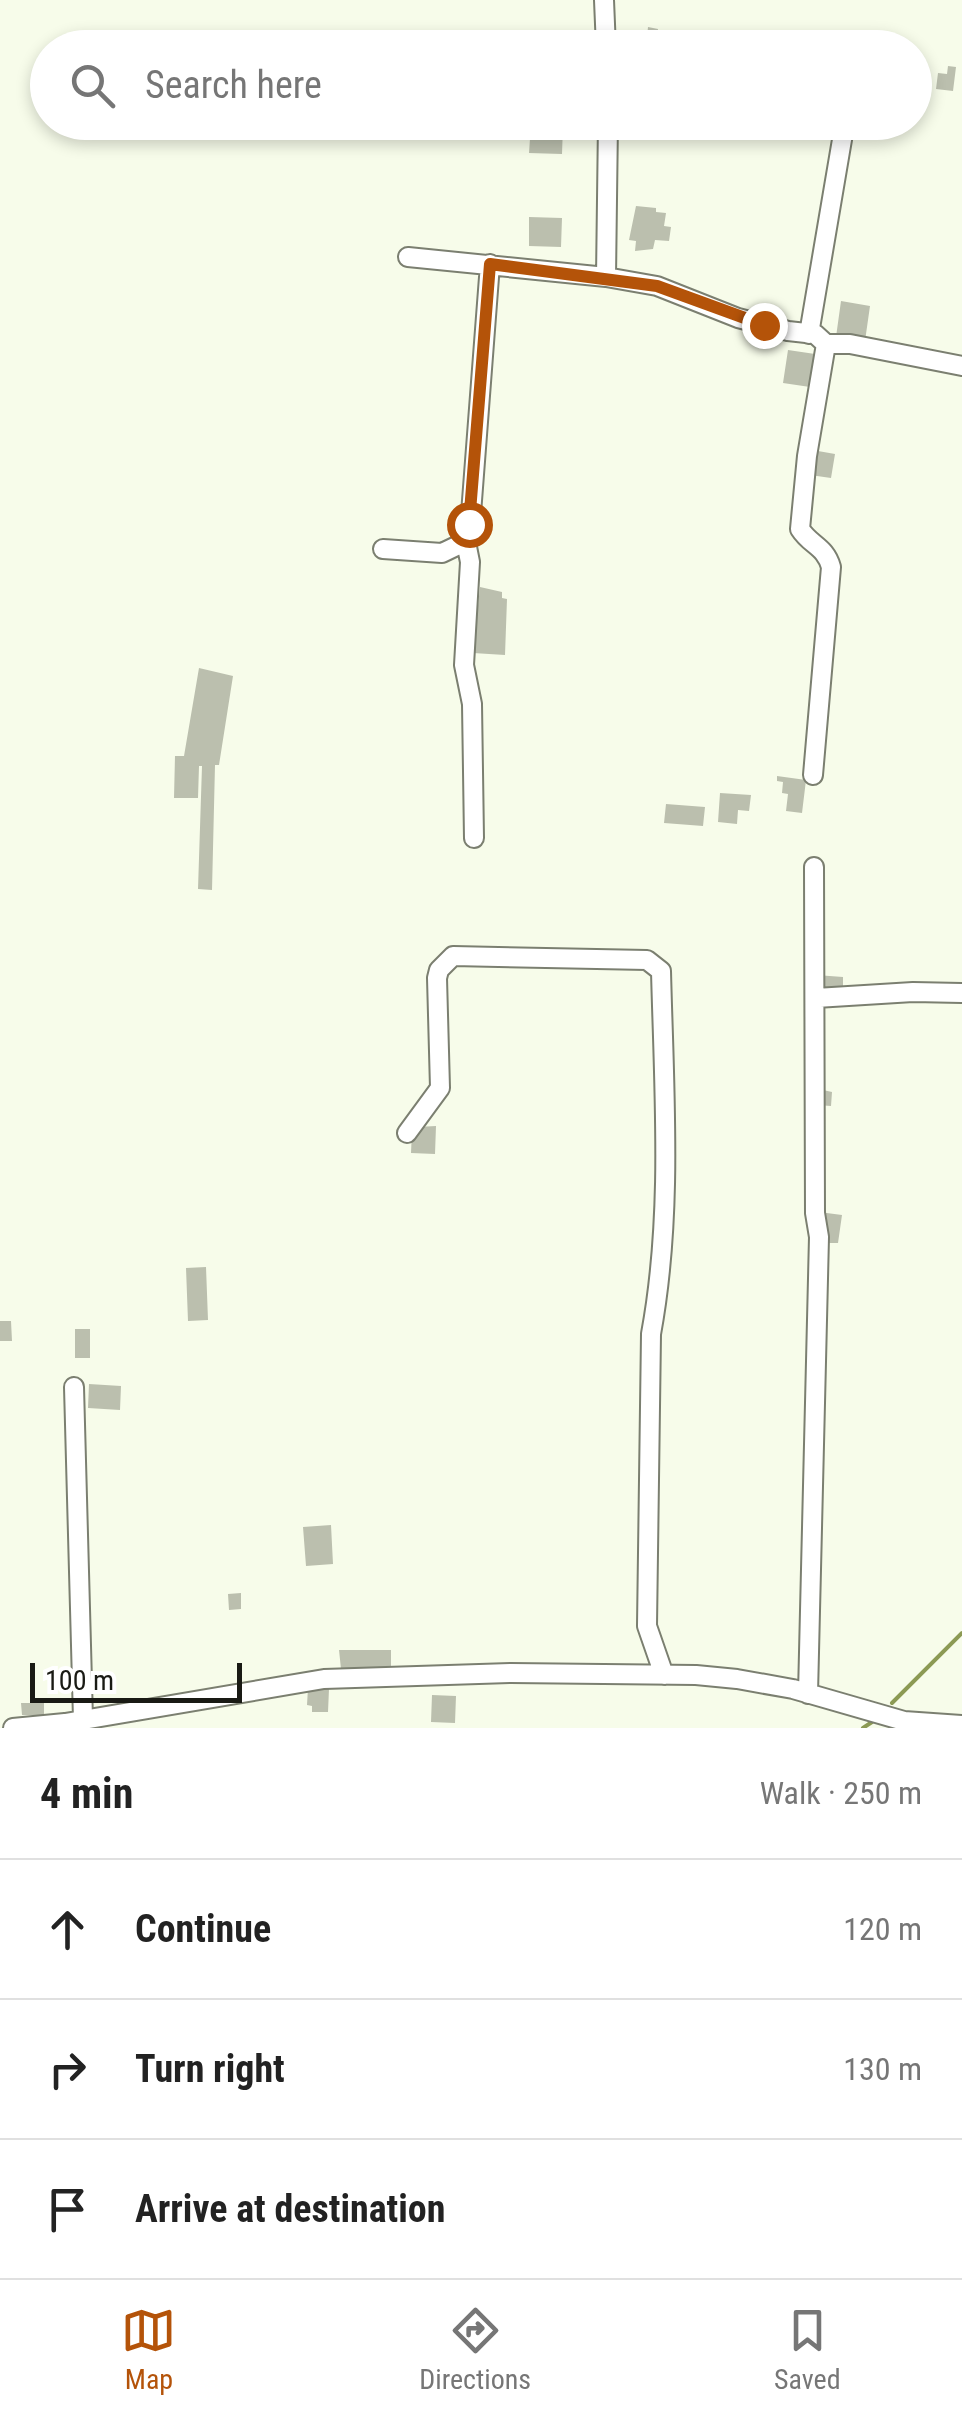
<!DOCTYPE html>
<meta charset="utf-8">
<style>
:root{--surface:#fff;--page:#f2f2f2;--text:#222;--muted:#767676;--line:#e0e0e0;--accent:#b45309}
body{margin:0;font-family:"Roboto Condensed",sans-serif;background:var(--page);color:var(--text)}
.scale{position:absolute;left:30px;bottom:25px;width:212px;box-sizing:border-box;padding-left:10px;border:5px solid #191a14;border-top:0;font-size:28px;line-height:35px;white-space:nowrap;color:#191a14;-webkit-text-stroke:8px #fff;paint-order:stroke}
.stop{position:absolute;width:30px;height:30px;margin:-22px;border:8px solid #b45309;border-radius:50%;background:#fff}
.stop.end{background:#b45309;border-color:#fff;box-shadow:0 2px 10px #0008}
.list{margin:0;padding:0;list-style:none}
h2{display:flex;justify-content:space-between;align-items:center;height:130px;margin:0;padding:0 40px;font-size:42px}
h2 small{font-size:32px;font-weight:400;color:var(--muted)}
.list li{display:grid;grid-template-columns:65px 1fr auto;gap:30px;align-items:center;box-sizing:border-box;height:140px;padding:0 40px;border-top:2px solid var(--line)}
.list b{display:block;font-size:38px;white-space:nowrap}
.list em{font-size:32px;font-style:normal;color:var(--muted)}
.icon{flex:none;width:55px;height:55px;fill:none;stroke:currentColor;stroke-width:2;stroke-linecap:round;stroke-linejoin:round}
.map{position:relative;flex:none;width:962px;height:1728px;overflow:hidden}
.search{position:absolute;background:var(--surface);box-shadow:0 5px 15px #0003;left:30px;right:30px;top:30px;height:110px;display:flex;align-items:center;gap:25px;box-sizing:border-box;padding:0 35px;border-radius:55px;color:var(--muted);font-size:38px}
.sheet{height:550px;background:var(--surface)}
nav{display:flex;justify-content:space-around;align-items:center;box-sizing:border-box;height:140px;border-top:2px solid var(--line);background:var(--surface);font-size:28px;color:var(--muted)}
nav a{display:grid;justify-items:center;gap:5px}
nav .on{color:var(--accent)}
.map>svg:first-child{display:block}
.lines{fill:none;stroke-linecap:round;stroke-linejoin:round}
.stream{stroke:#8c9a54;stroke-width:4}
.building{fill:#bbbfae}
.minor-casing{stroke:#7b7f70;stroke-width:22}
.minor{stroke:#fff;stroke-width:18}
.route{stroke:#b45309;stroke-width:12}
</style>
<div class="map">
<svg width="962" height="1728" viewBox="0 0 962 1728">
<rect width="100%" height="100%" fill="#f7fcea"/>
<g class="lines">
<path class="stream" d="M892,1703L962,1633
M863,1728L872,1722"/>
</g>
<path class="building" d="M648,27L658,29L656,48H637L638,36L647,37Z
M532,37L561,39L560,48H531Z
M948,66L956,67L953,91L936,89L938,73L947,74Z
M531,124L563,126L562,154L529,153Z
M636,206L656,208V212L666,213L664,226L671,227L669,241L655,240L653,249L635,251L636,241L629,240Z
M529,217L562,218L561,247L529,246Z
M841,301L870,306L865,341L836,337Z
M788,350L815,354L810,387L783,383Z
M818,451L835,454L831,478L810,475Z
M480,587L502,592V598L507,599L505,655L473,653Z
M199,668L233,676L219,765H215L212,890L198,889L202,766H199L198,798H174L175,756H184Z
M777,776L806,780L802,813L786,811L788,794L782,793L783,782L777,781Z
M720,793L751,795L749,811L738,810L737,824L718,822Z
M666,804L705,807L703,826L664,823Z
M816,975L843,977V993H821Z
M823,1090L832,1092L831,1106L817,1105Z
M436,1126L435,1154L411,1153L412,1130L417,1127Z
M819,1212L842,1215L838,1243H818Z
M206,1267L208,1320L188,1321L186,1268Z
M0,1321H11L12,1341H0Z
M75,1329H90V1358H75Z
M89,1384L121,1386L120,1410L88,1408Z
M331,1525L333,1564L306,1566L303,1527Z
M241,1593V1609L229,1610L228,1594Z
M339,1650H391V1669H341Z
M308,1688L329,1689L328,1712H312V1706L307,1705Z
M432,1695L456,1696L455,1723L431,1722Z
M21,1703H44V1715H22Z"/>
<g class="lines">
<defs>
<path id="minor" d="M604,0L606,48
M408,257L606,277L657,286L738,318L788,331L815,334L826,344L807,456L800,529C811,546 825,546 831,567L813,775
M606,277L608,122
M809,334L845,122
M826,344H850L962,366
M466,542L470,562L464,665L472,704L474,838
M383,549L442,553L469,540L490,264
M816,998L913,992L962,993
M407,1133L440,1088L437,978L439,970L453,956L647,960L661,971C664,1091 673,1215 651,1334L647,1626L664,1675
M74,1387L83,1719
M808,1694L819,1237L815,1213L814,867
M13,1728L65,1723L324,1679L511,1673L696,1675L737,1679L793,1689L904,1721L962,1725"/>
</defs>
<use href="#minor" class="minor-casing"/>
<use href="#minor" class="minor"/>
</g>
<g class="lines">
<path class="route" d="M469,524L490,264L657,286L764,325"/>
</g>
</svg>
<div class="scale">100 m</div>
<div class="stop" style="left:469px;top:524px"></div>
<div class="stop end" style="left:764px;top:325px"></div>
<div class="search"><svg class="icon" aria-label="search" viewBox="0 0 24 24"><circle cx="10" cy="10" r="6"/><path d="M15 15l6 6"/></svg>Search here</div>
</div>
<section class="sheet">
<h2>4 min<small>Walk · 250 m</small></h2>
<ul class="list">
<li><svg class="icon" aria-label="ahead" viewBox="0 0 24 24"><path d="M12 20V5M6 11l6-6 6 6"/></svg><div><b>Continue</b></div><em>120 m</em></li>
<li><svg class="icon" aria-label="right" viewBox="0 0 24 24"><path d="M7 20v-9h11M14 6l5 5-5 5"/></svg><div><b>Turn right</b></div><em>130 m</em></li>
<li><svg class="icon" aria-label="arrive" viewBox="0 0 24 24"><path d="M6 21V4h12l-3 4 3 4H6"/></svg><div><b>Arrive at destination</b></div></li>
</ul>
</section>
<nav>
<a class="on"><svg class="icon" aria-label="map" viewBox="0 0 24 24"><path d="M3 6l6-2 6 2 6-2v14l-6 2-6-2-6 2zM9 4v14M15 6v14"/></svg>Map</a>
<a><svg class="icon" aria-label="directions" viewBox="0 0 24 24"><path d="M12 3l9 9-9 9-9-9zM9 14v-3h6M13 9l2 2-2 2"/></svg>Directions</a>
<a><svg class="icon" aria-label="saved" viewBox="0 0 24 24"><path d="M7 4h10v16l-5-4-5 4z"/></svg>Saved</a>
</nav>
